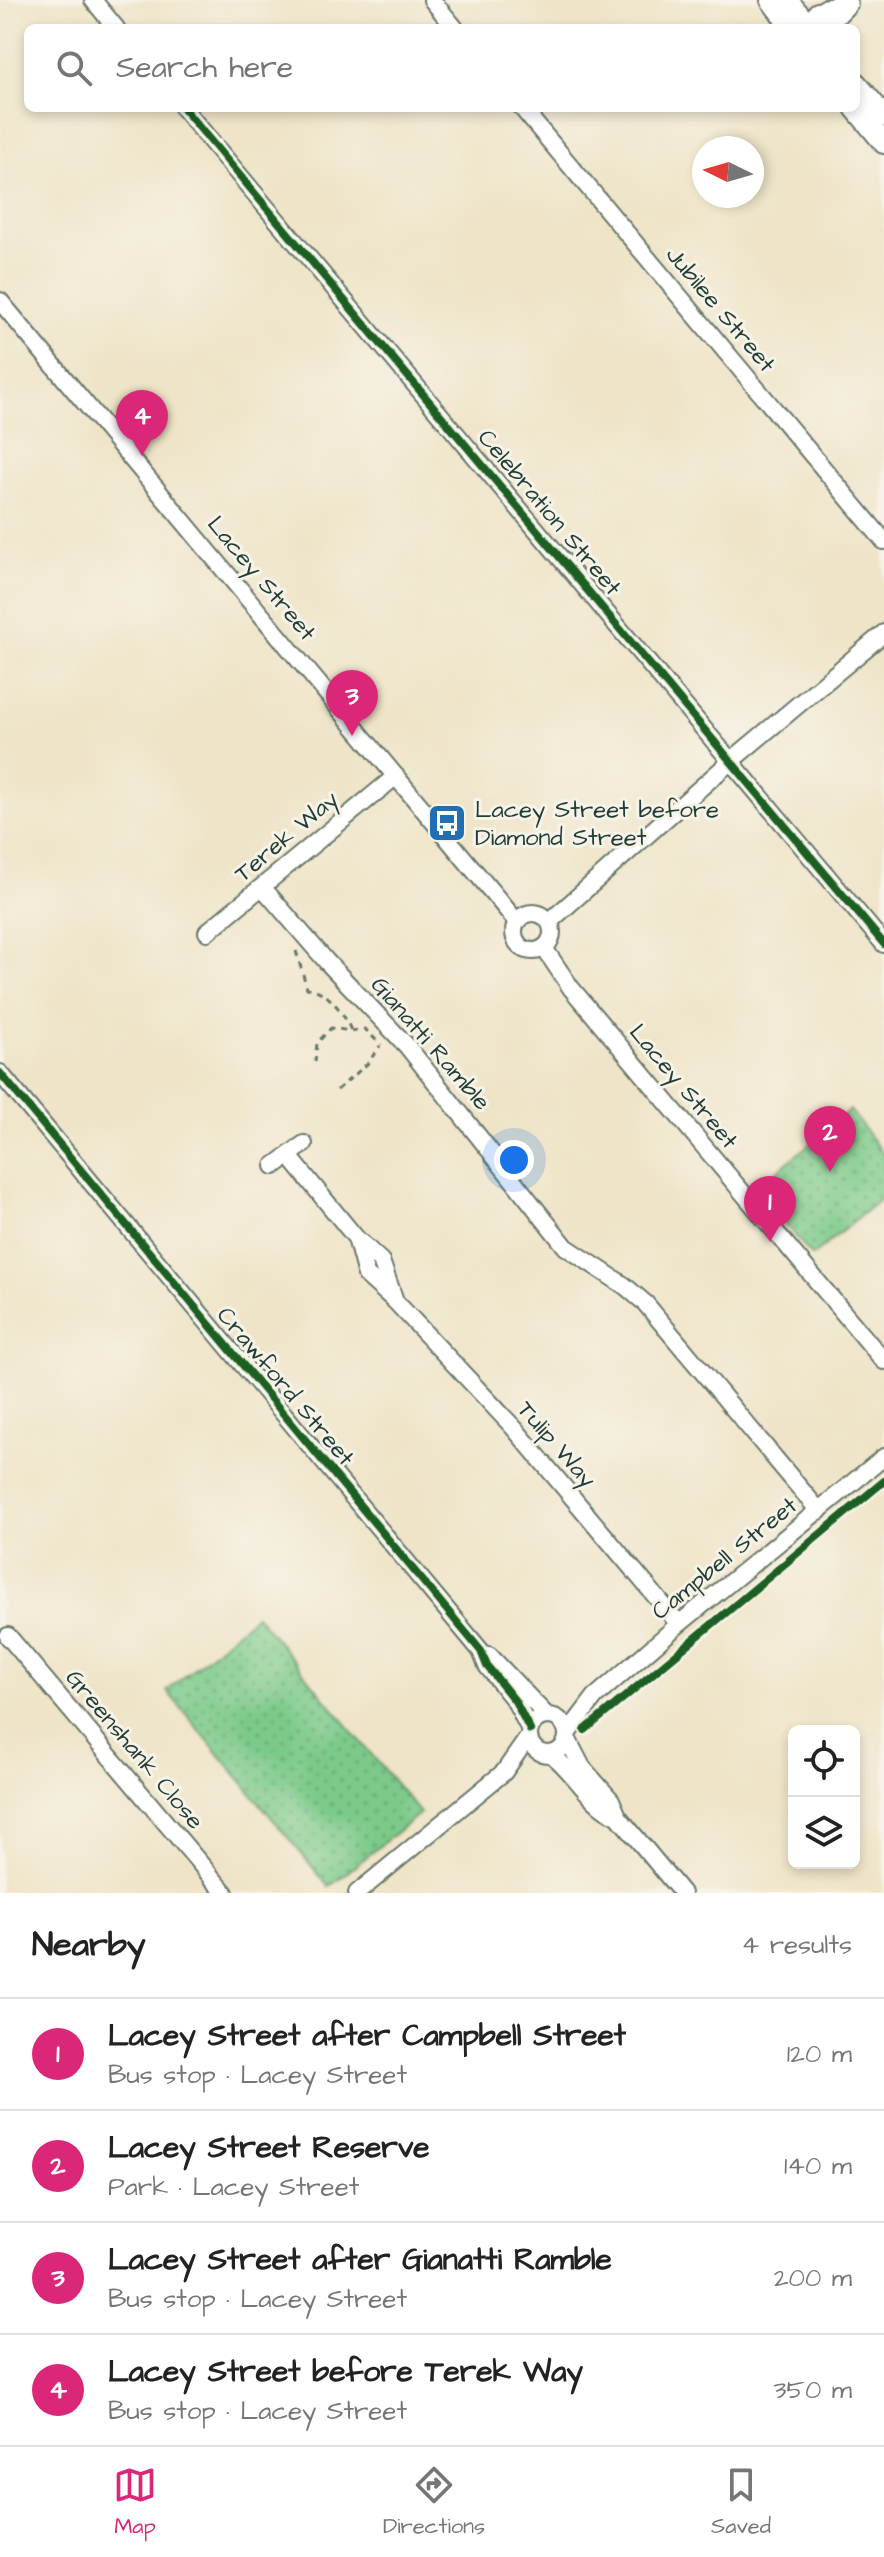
<!DOCTYPE html>
<meta charset="utf-8">
<style>
:root{--surface:#fff;--page:#f2f2f2;--text:#222;--muted:#767676;--line:#e0e0e0;--accent:#db2777}
body{margin:0;font-family:"Architects Daughter",sans-serif;background:var(--page);color:var(--text)}
.controls{position:absolute;right:24px;bottom:24px;display:grid;overflow:hidden;border-radius:12px;box-shadow:0 4px 12px #0003}
.controls button{width:72px;height:72px;display:grid;place-items:center;padding:0;border:0;border-bottom:2px solid var(--line);background:var(--surface);color:var(--text);font:40px sans-serif}
.compass{position:absolute;left:692px;top:136px;width:72px;height:72px;border-radius:50%;background:var(--surface);box-shadow:0 4px 12px #0003;rotate:275deg}
.you{position:absolute;left:514px;top:1160px;width:28px;height:28px;margin:-20px;border:6px solid #fff;border-radius:50%;background:#1a73e8;box-shadow:0 0 0 12px #1a73e833}
.badge{display:grid;place-items:center;width:52px;height:52px;border-radius:50%;background:var(--accent);color:#fff;font-size:26px;font-weight:700}
.pin{position:absolute;translate:-50% -66px;filter:drop-shadow(0 2px 4px #0008)}
.pin::after{content:'';position:absolute;top:42px;width:28px;height:24px;background:inherit;clip-path:polygon(0 0,100% 0,50% 100%)}
.list{margin:0;padding:0;list-style:none}
h2{display:flex;justify-content:space-between;align-items:center;height:104px;margin:0;padding:0 32px;font-size:34px}
h2 small{font-size:26px;font-weight:400;color:var(--muted)}
.list li{display:grid;grid-template-columns:52px 1fr auto;gap:24px;align-items:center;box-sizing:border-box;height:112px;padding:0 32px;border-top:2px solid var(--line)}
.list b{display:block;font-size:30px;white-space:nowrap}
.list p{margin:0;font-size:26px;white-space:nowrap;color:var(--muted)}
.list em{font-size:26px;font-style:normal;color:var(--muted)}
.icon{flex:none;width:44px;height:44px;fill:none;stroke:currentColor;stroke-width:2;stroke-linecap:round;stroke-linejoin:round}
.map{position:relative;flex:none;width:884px;height:1893px;overflow:hidden}
.search{position:absolute;background:var(--surface);box-shadow:0 4px 12px #0003;left:24px;right:24px;top:24px;height:88px;display:flex;align-items:center;gap:20px;box-sizing:border-box;padding:0 28px;border-radius:12px;color:var(--muted);font-size:30px}
.sheet{height:552px;background:var(--surface)}
nav{display:flex;justify-content:space-around;align-items:center;box-sizing:border-box;height:112px;border-top:2px solid var(--line);background:var(--surface);font-size:22px;color:var(--muted)}
nav a{display:grid;justify-items:center;gap:4px}
nav .on{color:var(--accent)}
.map>svg:first-child{display:block}
.grass{fill:url(#grass-dots);stroke:#4e845e;stroke-width:2}
.lines{fill:none;stroke-linecap:round;stroke-linejoin:round}
.minor-casing{stroke:#687767;stroke-width:20}
.major-casing{stroke:#687767;stroke-width:24}
.path{stroke:#687767;stroke-width:3;stroke-dasharray:6 6;stroke-linecap:butt}
.minor{stroke:#fff;stroke-width:16}
.major{stroke:#fff;stroke-width:20}
.cycleway-casing{stroke:#f7f3e8;stroke-width:13}
.cycleway{stroke:#1b5e20;stroke-width:8}
.labels{text-anchor:middle;stroke-width:6;stroke-linejoin:round;paint-order:stroke}
.street-label{font-size:24px;fill:#1f3d34;stroke:#f7f3e8}
.poi-label{font-size:24px;fill:#1f3d34;stroke:#f7f3e8;text-anchor:start}
</style>
<div class="map">
<svg width="884" height="1893" viewBox="0 0 884 1893">
<defs>
<pattern id="grass-dots" width="8" height="8" patternUnits="userSpaceOnUse" patternTransform="scale(2)"><rect width="8" height="8" fill="#7cca89"/><path d="M2 2h.1M6 6h.1" fill="none" stroke="#65a571" stroke-width="1.8" stroke-linecap="round"/></pattern>
</defs>
<rect width="100%" height="100%" fill="#f7f3e8"/>
<filter id="ink" filterUnits="userSpaceOnUse"><feTurbulence type="fractalNoise" baseFrequency=".0125" numOctaves="2"/><feDisplacementMap in="SourceGraphic" scale="16" xChannelSelector="R" yChannelSelector="G"/><feConvolveMatrix kernelMatrix="1 2 1 2 8 2 1 2 1" color-interpolation-filters="sRGB"/></filter>
<filter id="wash" filterUnits="userSpaceOnUse"><feTurbulence type="fractalNoise" baseFrequency=".006" numOctaves="4" result="noise"/><feDisplacementMap in="SourceGraphic" scale="32" xChannelSelector="R" yChannelSelector="G"/><feGaussianBlur stdDeviation="1.8" result="paint"/><feColorMatrix in="noise" values="0 0 0 0 0 0 0 0 0 0 0 0 0 0 0 0 0 1.4 0 .05"/><feComposite in="paint" operator="in"/></filter>
<g filter="url(#wash)">
<rect width="100%" height="100%" fill="#efe4c7"/>
<path class="grass" d="M850,1110L884,1155V1196L812,1256L756,1189Z
M256,1615L420,1813L329,1887L167,1691Z"/>
</g>
<g filter="url(#ink)">
<g class="lines">
<defs>
<path id="minor" d="M93,0L116,28
M432,0L455,28
M817,11L827,9L845,0
M826,28L849,4
M183,108L884,944
M522,108L884,541
M0,301L517,922
M263,888L327,962L407,1046L566,1247L625,1286L645,1303L819,1511
M514 932a19 19 0 1 1 38 0a19 19 0 1 1-38 0Z
M549,922L732,760L884,633
M207,932L396,776
M544,948L571,988L884,1361
M0,1073L481,1651L487,1666L515,1701L530,1730
M289,1156L356,1238L381,1261L394,1298
M274,1166L304,1144
M356,1238L366,1275L394,1300L514,1428L679,1624
M8,1636L225,1893
M489,1655L547,1716
M529 1735a19 19 0 1 1 38 0a19 19 0 1 1-38 0Z
M567,1734L595,1697L679,1624L884,1457
M567,1738L582,1767L611,1800L618,1816L682,1893
M551,1754C576,1773 589,1804 618,1816
M357,1893L504,1772L529,1736"/>
<path id="major" d="M771,0L792,28
M787,0L811,28
M813,28L817,16L827,9
M856,83L884,116
M855,108L884,143"/>
</defs>
<use href="#minor" class="minor-casing"/>
<use href="#major" class="major-casing"/>
<path class="path" d="M296,951L307,988C327,989 345,1014 351,1031
M315,1062L317,1043L331,1028L351,1031L365,1029L381,1045
M337,1090L367,1064L380,1046"/>
<use href="#minor" class="minor"/>
<use href="#major" class="major"/>
<defs>
<path id="cycleway" d="M183,108L884,944
M0,1073L481,1651L487,1666L515,1701L530,1730
M585,1730L884,1481"/>
</defs>
<use href="#cycleway" class="cycleway-casing"/>
<use href="#cycleway" class="cycleway"/>
</g>
</g>
<defs>
<symbol id="bus-square" viewBox="-11 -11 22 22"><rect x="-9" y="-9" width="18" height="18" rx="4" fill="#1f6fb2" stroke="#f7f3e8"/><path d="M-5-6H5V4H4V6H2V4H-2V6H-4V4H-5ZM-3.5-4V0h7V-4ZM-3.5 1.2v1.5H-2V1.2ZM2 1.2v1.5H3.5V1.2Z" fill="#fff"/></symbol>
</defs>
<g fill-rule="evenodd">
<use href="#bus-square" x="425" y="801" width="44" height="44"/>
</g>
<g class="labels">
<g class="street-label">
<text transform="translate(721 309) rotate(50)" y="8">Jubilee Street</text>
<text transform="translate(550 512) rotate(50)" y="8">Celebration Street</text>
<text transform="translate(262 578) rotate(50)" y="8">Lacey Street</text>
<text transform="translate(286 836) rotate(-40)" y="8">Terek Way</text>
<text transform="translate(431 1043) rotate(49)" y="8">Gianatti Ramble</text>
<text transform="translate(684 1086) rotate(50)" y="8">Lacey Street</text>
<text transform="translate(286 1386) rotate(50)" y="8">Crawford Street</text>
<text transform="translate(557 1444) rotate(49)" y="8">Tulip Way</text>
<text transform="translate(724 1558) rotate(-39)" y="8">Campbell Street</text>
<text transform="translate(135 1749) rotate(50)" y="8">Greenshank Close</text>
</g>
<g class="poi-label">
<text x="475" y="817">Lacey Street before<tspan x="475" dy="28">Diamond Street</tspan></text>
</g>
</g>
</svg>
<div class="controls">
<button><svg class="icon" aria-label="locate" viewBox="0 0 24 24"><circle cx="12" cy="12" r="6"/><path d="M12 2v4M12 18v4M2 12h4M18 12h4"/></svg></button>
<button><svg class="icon" aria-label="layers" viewBox="0 0 24 24"><path d="M12 4l9 5-9 5-9-5zM3 14l9 5 9-5"/></svg></button>
</div>
<svg class="compass" viewBox="-18 -18 36 36"><path d="M0-13l5 13h-10z" fill="#e53935"/><path d="M0 13l5-13h-10z" fill="#767676"/></svg>
<div class="you"></div>
<div class="pin badge" style="left:770px;top:1242px">1</div>
<div class="pin badge" style="left:830px;top:1172px">2</div>
<div class="pin badge" style="left:352px;top:736px">3</div>
<div class="pin badge" style="left:142px;top:456px">4</div>
<div class="search"><svg class="icon" aria-label="search" viewBox="0 0 24 24"><circle cx="10" cy="10" r="6"/><path d="M15 15l6 6"/></svg>Search here</div>
</div>
<section class="sheet">
<h2>Nearby<small>4 results</small></h2>
<ul class="list">
<li><span class="badge">1</span><div><b>Lacey Street after Campbell Street</b><p>Bus stop · Lacey Street</p></div><em>120 m</em></li>
<li><span class="badge">2</span><div><b>Lacey Street Reserve</b><p>Park · Lacey Street</p></div><em>140 m</em></li>
<li><span class="badge">3</span><div><b>Lacey Street after Gianatti Ramble</b><p>Bus stop · Lacey Street</p></div><em>200 m</em></li>
<li><span class="badge">4</span><div><b>Lacey Street before Terek Way</b><p>Bus stop · Lacey Street</p></div><em>350 m</em></li>
</ul>
</section>
<nav>
<a class="on"><svg class="icon" aria-label="map" viewBox="0 0 24 24"><path d="M3 6l6-2 6 2 6-2v14l-6 2-6-2-6 2zM9 4v14M15 6v14"/></svg>Map</a>
<a><svg class="icon" aria-label="directions" viewBox="0 0 24 24"><path d="M12 3l9 9-9 9-9-9zM9 14v-3h6M13 9l2 2-2 2"/></svg>Directions</a>
<a><svg class="icon" aria-label="saved" viewBox="0 0 24 24"><path d="M7 4h10v16l-5-4-5 4z"/></svg>Saved</a>
</nav>
